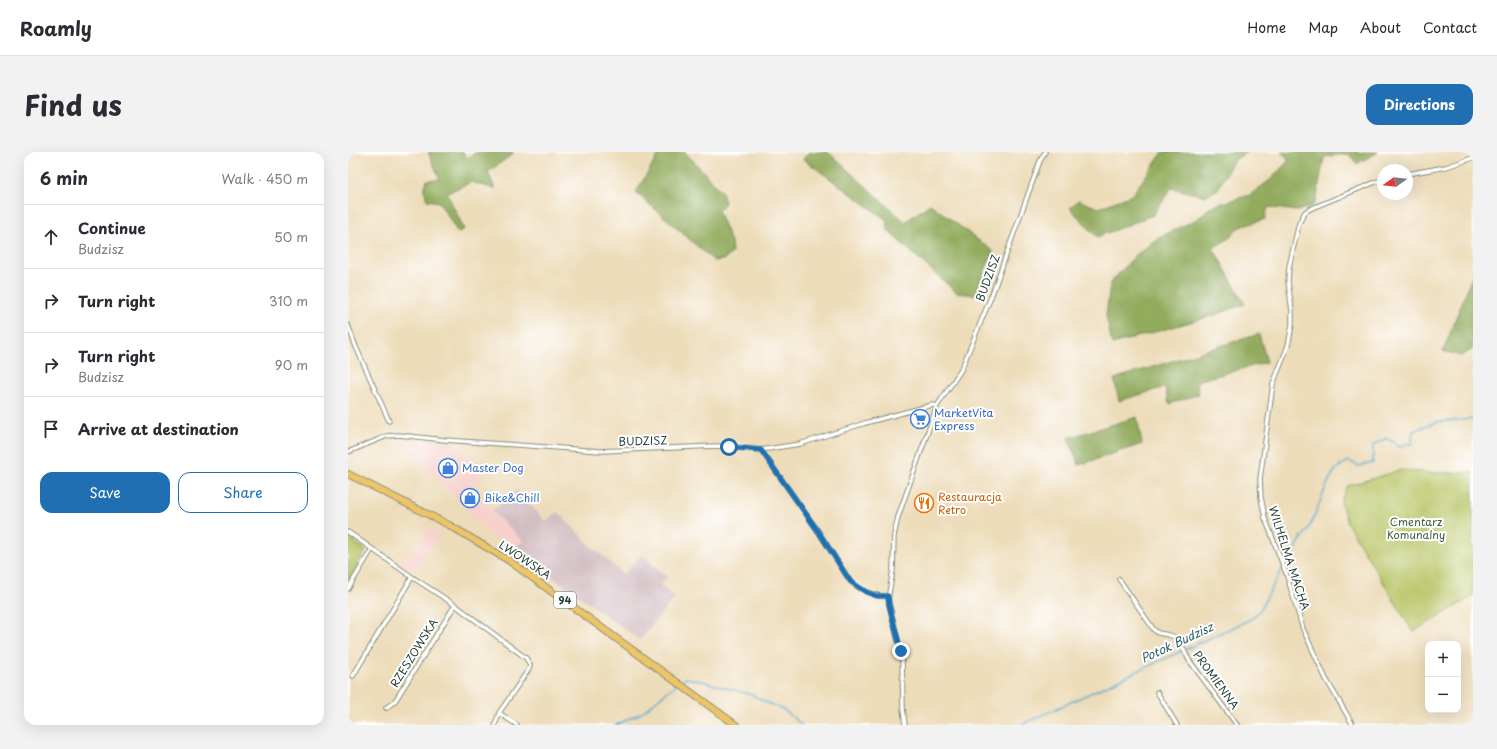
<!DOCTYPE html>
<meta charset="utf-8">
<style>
:root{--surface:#fff;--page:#f2f2f3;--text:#2b2b33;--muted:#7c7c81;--line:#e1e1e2;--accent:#1f6fb2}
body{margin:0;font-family:"Playpen Sans",sans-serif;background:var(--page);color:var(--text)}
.controls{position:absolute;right:12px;bottom:12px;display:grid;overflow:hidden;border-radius:8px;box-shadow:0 4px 16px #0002}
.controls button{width:36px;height:36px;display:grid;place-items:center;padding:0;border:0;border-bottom:1px solid var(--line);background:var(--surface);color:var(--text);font:20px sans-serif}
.compass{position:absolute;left:1029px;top:12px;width:36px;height:36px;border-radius:50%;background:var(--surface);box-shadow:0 4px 16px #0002;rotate:255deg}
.stop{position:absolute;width:12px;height:12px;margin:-9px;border:3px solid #1f6fb2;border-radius:50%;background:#fff}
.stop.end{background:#1f6fb2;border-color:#fff;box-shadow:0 1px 4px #0008}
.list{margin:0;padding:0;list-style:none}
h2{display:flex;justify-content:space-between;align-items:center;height:52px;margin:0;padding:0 16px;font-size:17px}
h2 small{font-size:13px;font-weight:400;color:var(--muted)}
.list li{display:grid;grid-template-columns:26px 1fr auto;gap:12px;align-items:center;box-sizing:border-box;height:64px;padding:0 16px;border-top:1px solid var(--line)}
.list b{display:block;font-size:15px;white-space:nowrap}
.list p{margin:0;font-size:13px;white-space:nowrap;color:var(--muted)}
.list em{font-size:13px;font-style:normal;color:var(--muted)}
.actions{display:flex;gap:8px;padding:12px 16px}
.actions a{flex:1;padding:9px 0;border:1px solid var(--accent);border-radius:12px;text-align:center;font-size:14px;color:var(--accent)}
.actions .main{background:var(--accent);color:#fff}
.icon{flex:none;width:22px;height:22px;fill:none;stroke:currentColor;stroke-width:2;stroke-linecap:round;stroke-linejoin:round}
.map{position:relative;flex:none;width:1125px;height:573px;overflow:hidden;border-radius:12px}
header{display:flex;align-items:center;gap:24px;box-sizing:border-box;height:56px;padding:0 20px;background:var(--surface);border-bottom:1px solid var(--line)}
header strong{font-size:19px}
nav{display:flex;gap:22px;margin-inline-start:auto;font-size:14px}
.intro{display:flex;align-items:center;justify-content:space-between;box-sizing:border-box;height:96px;padding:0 24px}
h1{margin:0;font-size:28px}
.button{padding:10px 18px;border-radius:12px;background:var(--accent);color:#fff;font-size:14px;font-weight:700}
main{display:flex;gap:24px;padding:0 24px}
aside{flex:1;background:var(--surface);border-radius:12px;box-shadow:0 4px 16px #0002}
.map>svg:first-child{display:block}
.built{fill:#f7d0cb}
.industrial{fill:#d2bec2}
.green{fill:#b9c669;stroke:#6c824e}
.forest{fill:#92ab5d;stroke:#587448}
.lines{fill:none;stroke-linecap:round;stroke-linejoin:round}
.stream{stroke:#55aad1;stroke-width:1.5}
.street-casing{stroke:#868c76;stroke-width:5.5}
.primary-casing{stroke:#868c76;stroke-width:8}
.street{stroke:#fff;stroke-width:3.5}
.primary{stroke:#eec469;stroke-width:6}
.route{stroke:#1f6fb2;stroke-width:5}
.labels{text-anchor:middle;stroke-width:4;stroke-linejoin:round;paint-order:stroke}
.shield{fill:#fff;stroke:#627771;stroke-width:1}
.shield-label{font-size:10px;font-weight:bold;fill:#1f3d34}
.street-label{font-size:11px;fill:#1f3d34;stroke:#fff}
.shop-label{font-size:11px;fill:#366cbe;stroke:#fff;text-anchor:start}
.food-label{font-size:11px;fill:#c56008;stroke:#fff;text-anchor:start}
.park-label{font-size:11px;fill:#465f41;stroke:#fff}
.water-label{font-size:12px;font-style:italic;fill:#32636b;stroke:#fff}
</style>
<header>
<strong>Roamly</strong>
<nav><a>Home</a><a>Map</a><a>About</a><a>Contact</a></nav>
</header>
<div class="intro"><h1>Find us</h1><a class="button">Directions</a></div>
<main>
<aside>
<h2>6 min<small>Walk · 450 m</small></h2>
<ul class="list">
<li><svg class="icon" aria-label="ahead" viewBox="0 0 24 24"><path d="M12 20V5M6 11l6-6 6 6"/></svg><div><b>Continue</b><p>Budzisz</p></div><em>50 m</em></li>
<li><svg class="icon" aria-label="right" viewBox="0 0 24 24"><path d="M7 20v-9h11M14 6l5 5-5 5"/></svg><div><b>Turn right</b></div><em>310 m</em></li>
<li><svg class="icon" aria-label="right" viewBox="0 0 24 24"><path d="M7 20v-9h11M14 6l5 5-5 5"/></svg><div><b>Turn right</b><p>Budzisz</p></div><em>90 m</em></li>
<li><svg class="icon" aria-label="arrive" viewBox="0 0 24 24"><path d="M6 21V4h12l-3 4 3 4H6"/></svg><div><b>Arrive at destination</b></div></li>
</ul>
<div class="actions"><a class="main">Save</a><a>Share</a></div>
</aside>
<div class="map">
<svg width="1125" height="573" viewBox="0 0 1125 573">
<rect width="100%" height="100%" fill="#fff"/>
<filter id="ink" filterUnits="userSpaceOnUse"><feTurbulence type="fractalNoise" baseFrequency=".025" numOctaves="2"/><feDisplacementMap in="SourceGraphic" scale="8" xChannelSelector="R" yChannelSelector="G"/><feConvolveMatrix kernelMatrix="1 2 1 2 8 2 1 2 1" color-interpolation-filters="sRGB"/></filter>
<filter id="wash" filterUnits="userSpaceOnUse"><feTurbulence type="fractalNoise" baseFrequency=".012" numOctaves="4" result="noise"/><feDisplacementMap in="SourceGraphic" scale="16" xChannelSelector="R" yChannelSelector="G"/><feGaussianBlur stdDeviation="0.9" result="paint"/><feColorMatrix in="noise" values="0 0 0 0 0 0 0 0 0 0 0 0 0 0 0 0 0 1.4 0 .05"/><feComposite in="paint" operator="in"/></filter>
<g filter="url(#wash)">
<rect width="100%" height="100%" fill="#eddcb9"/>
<path class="built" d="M48,285L64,286L88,290L108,291L135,327L122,336L175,389L165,397L145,385Z
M81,376L92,382L65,419L54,413Z"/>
<path class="industrial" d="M169,338L197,369L210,360L240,391L275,422L294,403L319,425L312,434L327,445L292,488L165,397L175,389L144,359Z"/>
<path class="green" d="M1053,318L1083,321L1125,320V444L1065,480L998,369L993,349L999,334Z
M0,385L16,397L17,400L0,428Z"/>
<path class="forest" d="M80,0H115L119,6L129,0L166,1L140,20L147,37L123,30L99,41L116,77L110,81L91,50L79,48L76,37L79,28L92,27Z
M309,0H337L374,40L377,51L370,59L383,90L384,101L375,108L366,109L288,40L311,2Z
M461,0H480L557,70L582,52L645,99L627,143L609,141L540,79L539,68L455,7Z
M815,0H899L885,9L870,37L857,44L823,36L805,63L749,85L722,56L730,48L750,56L784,43Z
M933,0H1030L1009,12L1001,2L976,5L968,49L966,53L949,59L920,55L917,67L890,76L880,87L865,96L897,152L864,164L764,192L758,164L762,131L788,103L810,86L849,67L864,54L902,43L922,28L941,8Z
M1125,122V197L1113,204L1095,199Z
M911,182L919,210L849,229L851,242L821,252L817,235L771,249L766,227Z
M789,265L794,292L731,313L720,286Z"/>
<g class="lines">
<path class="stream" d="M954,386C970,366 972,340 986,320C989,315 996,312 1001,309L1011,314L1025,311V294L1028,291L1035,289L1037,286L1046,290L1050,295H1054L1056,292H1064L1065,279L1089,270L1125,267
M332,530L338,526L350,528L404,543L415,549L436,558L454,573
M268,573L293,561L329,532
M673,573L903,467L912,458L934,417L954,386L952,384"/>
</g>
</g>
<g filter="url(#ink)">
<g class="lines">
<defs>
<path id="street" d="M1059,22L1098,15L1125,6
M0,173L8,195L41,269
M413,298L470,379L502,429C512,438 527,445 540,444
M0,300L39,284L51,283L97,288L253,299L368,294L413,298L452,292L517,271L584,253L589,254
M0,380L64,425L107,453L178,506L182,513L181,517L151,561L147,573
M771,427L806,478L810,481L821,483L830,486L841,508L889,573
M0,437L24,397
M5,524L64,425
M809,540L829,573
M38,556L47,549L107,453
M151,561L169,573
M557,573L555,556L554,506L540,447L545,418L546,384L550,365L589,254L613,218L643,145L692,9L697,0
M1005,573L978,527L955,477L938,421L917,366L913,345L912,327L925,232L940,194L944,173V159L940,129L941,115L951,71L957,60L964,56L1035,27"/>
<path id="primary" d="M0,322L101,373L160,408L388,573"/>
</defs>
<use href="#street" class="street-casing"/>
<use href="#primary" class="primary-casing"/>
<use href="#street" class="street"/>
<use href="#primary" class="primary"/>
</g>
</g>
<g class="lines" filter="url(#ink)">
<path class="route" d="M381,295L413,298L470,379L502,429L518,440L529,444H540L541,453L553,499"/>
</g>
<defs>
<symbol id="supermarket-ring" viewBox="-11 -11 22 22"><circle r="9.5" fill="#fff" stroke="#3f7fe0" stroke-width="1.5"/><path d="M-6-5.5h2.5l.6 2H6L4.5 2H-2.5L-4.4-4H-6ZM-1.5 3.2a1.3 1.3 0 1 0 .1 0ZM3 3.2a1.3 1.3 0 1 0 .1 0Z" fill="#3f7fe0"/></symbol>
<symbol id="shop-ring" viewBox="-11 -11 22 22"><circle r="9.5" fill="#fff" stroke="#3f7fe0" stroke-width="1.5"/><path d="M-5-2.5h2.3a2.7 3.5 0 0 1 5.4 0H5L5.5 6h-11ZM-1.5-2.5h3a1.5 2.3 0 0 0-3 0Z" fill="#3f7fe0"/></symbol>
<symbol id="restaurant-ring" viewBox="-11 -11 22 22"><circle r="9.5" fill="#fff" stroke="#e8710a" stroke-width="1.5"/><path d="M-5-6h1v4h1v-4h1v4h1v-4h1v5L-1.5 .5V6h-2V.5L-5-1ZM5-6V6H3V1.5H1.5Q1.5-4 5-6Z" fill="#e8710a"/></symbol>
</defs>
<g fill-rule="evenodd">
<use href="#supermarket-ring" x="561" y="256" width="22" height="22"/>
<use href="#shop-ring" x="89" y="305" width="22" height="22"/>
<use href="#shop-ring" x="111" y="335" width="22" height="22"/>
<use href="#restaurant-ring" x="565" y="340" width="22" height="22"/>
</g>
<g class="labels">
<rect class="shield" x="206" y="440" width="22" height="16" rx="3"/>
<g class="shield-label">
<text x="217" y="452">94</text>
</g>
<g class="street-label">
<text transform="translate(640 126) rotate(-70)" y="4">BUDZISZ</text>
<text transform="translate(295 289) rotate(-2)" y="4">BUDZISZ</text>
<text transform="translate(941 406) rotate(72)" y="4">WILHELMA MACHA</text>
<text transform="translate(177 408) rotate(34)" y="4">LWOWSKA</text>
<text transform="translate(66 501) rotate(-58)" y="4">RZESZOWSKA</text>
<text transform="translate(868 528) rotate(54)" y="4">PROMIENNA</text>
</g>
<g class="shop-label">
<text x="586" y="265">MarketVita<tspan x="586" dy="13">Express</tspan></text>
<text x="114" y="320">Master Dog</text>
<text x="136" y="350">Bike&amp;Chill</text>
</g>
<g class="food-label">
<text x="590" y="349">Restauracja<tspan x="590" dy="13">Retro</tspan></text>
</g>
<g class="park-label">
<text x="1068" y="374">Cmentarz<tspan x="1068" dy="13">Komunalny</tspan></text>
</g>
<g class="water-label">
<text transform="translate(829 491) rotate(-25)" y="4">Potok Budzisz</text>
</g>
</g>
</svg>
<div class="controls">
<button>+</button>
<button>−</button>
</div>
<svg class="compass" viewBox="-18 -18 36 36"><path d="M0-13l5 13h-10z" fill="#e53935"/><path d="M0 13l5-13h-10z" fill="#7c7c81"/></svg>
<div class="stop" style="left:381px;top:295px"></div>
<div class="stop end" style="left:553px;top:499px"></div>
</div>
</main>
